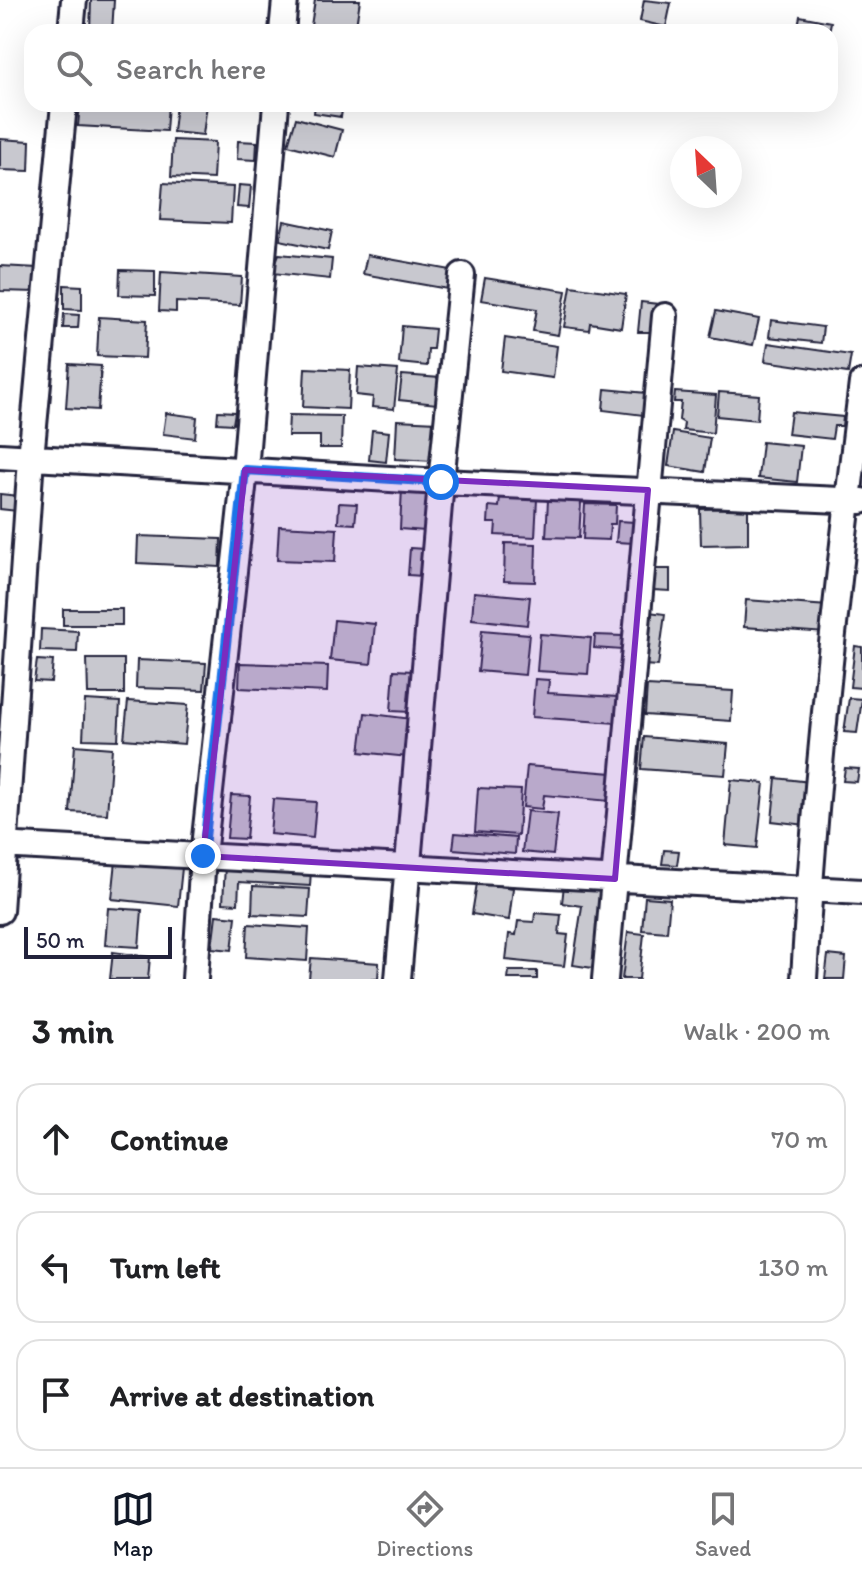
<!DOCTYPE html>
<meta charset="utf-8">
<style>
:root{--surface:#fff;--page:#f6f6f6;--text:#202124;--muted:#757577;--line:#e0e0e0;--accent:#111827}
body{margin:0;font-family:Itim,sans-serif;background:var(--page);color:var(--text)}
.compass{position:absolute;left:670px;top:136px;width:72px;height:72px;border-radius:50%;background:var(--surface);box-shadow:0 8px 32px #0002;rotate:335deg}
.scale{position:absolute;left:24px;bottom:20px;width:148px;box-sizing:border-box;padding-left:8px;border:4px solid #22223b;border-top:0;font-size:22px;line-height:28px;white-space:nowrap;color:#22223b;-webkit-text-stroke:6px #fff;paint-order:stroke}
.stop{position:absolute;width:24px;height:24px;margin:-18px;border:6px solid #1a73e8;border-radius:50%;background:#fff}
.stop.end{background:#1a73e8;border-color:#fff;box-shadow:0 2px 8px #0008}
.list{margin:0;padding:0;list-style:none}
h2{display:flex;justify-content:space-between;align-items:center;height:104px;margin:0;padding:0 32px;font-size:34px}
h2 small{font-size:26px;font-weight:400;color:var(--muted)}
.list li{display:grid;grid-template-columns:52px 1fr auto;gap:24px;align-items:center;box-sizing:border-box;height:112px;margin:0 16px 16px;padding:0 16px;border:2px solid var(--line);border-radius:24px}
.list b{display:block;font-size:30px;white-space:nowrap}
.list em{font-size:26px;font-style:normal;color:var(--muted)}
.icon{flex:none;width:44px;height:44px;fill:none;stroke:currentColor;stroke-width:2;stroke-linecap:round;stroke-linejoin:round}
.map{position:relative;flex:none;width:862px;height:979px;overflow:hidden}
.search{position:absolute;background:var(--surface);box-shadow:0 8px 32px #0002;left:24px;right:24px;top:24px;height:88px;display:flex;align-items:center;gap:20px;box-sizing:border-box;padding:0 28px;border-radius:24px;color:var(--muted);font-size:30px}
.sheet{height:488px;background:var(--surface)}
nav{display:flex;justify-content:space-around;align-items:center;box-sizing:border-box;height:112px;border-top:2px solid var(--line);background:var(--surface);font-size:22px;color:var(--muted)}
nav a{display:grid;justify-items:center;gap:4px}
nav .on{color:var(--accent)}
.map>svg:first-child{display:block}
.building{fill:#c8c8cf;stroke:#22223b;stroke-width:2}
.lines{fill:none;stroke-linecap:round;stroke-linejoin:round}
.minor-casing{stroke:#22223b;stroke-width:30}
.minor{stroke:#fff;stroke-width:24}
.route{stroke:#1a73e8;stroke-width:10}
.marked{fill:#7b2cbf;fill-opacity:0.2;stroke:#7b2cbf;stroke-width:6;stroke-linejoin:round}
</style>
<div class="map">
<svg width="862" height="979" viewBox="0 0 862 979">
<rect width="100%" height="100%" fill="#fff"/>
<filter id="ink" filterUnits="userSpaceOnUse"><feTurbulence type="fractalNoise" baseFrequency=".0125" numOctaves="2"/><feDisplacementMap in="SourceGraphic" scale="16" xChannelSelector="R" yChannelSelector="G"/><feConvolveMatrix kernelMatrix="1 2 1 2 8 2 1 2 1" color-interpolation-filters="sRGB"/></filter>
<g filter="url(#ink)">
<path class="building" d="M91,0H114L112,32H90Z
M315,0H360L355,32H310Z
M644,0L671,3L666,27L640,21Z
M800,16L831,22L829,32H797Z
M80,104H168L166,131L78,126Z
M176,104H207L203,135L173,132Z
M315,104H343L341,117L314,113Z
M296,118L342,130L335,157L288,145Z
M0,139L30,141L29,171L0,170Z
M173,140L215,142L213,179L171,177Z
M238,141L257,142L256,160L237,159Z
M163,183L233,187L231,223L160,220Z
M239,185L251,186L249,208L237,207Z
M284,221L332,231L328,250L280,240Z
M279,254L332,259L330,279L272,273Z
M367,255L451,270L448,289L363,274Z
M0,266L38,268L37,292L0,291Z
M120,270L155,271V296L119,295Z
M161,272L242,277L240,305L176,302V312L159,311Z
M485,278L566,291L558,335L533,331L537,309L481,300Z
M64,285L82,286V310L64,309Z
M571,286L626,294L621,328L590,323L589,330L564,327Z
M641,302L658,304L656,332H638Z
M716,311L759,319L753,345L710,337Z
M64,314L79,315L78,328H63Z
M99,317L147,320L145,358L97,356Z
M771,320L823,327L821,343L769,337Z
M402,326L435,329L433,349H428L427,366L399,363Z
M505,338L557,346L553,378L501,371Z
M768,343L851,355L848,373L765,361Z
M69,364L101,366L98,410L66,408Z
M358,367L398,370L394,409L372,407L373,397L356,395Z
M305,368L350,370L348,409L303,407Z
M402,375L440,378L437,404L399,400Z
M605,389L646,393L643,415L603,410Z
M675,392L716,395L713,433L683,430L684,423L679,420L681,402H674Z
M719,392L759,395L757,420L717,416Z
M218,411L235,412L233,424L217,423Z
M791,412L843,417L842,426H834L832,439L788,434Z
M166,413L197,417L195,438L163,434Z
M289,415L342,416L341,448H320V436H288Z
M397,420L437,422L434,461L395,459Z
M372,430L389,432L386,462L369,460Z
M673,432L710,438L705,472L668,466Z
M762,442L801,446L797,482L758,478Z
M402,488L427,489L425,531L400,529Z
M0,494L19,496L17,511L0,509Z
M500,497L537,499L535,537L495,535L496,523H488L489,506L499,507Z
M548,500L581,502L579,538L546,537Z
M339,503L357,504L355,524L338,523Z
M585,504L616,505L615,524H610L609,540L583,539Z
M748,508V544L701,545L700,509Z
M618,521L635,522L634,543L616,542Z
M279,526L337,529L335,562L277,560Z
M138,536L221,539L220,567L137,563Z
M505,543L536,544L535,582L504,581Z
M410,548L424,549L423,576L408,575Z
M653,569H670V591L653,590Z
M474,592L530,597L527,625L472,619Z
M746,600L828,606L826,633L744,627Z
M63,609H122V625H63Z
M649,612L665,614L658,666L643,665Z
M334,620L375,624L371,664L330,660Z
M41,629L78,631L77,652L40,651Z
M482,630L529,634L525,675L478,671Z
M540,634L591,638L588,674L537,671Z
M595,635L623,636L622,650L594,648Z
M855,646L862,647V688L850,687Z
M87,659H124V694H88Z
M37,660L53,661L51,682L34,681Z
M137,660L206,663L204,690L136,688Z
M240,663L328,666L327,692L239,688Z
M394,670L413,671L411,712L391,711Z
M535,679L549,680L548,693L618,697L616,723L532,717Z
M647,686L733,691L731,721L645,715Z
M849,698L862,699L857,733L844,732Z
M85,700L120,702L118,740L83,739Z
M128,701L188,705L184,744L124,739Z
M365,713L412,719L408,757L360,752Z
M644,737L728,744L725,775L641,769Z
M75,745L112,748L107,814L70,812Z
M527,766L612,773L610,801L544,795L542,809L523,807Z
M845,768L859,769L857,782L843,781Z
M776,778L810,782L806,825L772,821Z
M731,780L764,783L757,848L725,845Z
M478,788L521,790L518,835L475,832Z
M231,795L250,796L246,839L227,838Z
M273,799L316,802L313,838L270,834Z
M527,811L558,814L553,855L522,852Z
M455,833L516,838L515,854L453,849Z
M664,850L679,851L677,865L662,864Z
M116,861L182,868L178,906L112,899Z
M225,865L311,870L310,886L239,882L238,904L223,903Z
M477,883L513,888L509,920L472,914Z
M564,885L603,890L593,968L573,965L582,906L562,903Z
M253,886L310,889L308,917L252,914Z
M645,897L670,899L667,932L642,930Z
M108,908L142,910L139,947L105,945Z
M535,913L561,915L559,934L568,935L564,966L506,960L509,934L516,935L518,921L534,922Z
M216,915L236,917L232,950L212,948Z
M248,924L309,928L307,961L246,957Z
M628,932L644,934L639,979H622Z
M113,952L150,957L148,979H110Z
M828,955L846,957L844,979H825Z
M311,958L379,963L378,979H309Z
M509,971H537V979H508Z"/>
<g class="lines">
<defs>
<path id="minor" d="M71,32L74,0
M282,32L285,0
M0,456L441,482L862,501
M0,845L862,892
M0,911L31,458L64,104
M195,979L203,856L245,470L276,104
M398,979L441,482L462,275
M605,979L665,316
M804,979C815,780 838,581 862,383"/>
</defs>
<use href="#minor" class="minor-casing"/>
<use href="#minor" class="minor"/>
</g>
</g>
<g class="lines" filter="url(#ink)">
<path class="route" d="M203,856L245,470L441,482"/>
</g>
<path class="marked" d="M245,470L648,490L615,879L203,856Z"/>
</svg>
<svg class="compass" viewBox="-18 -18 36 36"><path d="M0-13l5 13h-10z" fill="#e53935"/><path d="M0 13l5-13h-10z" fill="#757577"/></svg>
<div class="scale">50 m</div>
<div class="stop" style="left:441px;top:482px"></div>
<div class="stop end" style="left:203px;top:856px"></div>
<div class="search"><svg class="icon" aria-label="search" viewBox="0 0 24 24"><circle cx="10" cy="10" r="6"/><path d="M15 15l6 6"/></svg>Search here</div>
</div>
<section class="sheet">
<h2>3 min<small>Walk · 200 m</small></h2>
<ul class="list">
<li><svg class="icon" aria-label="ahead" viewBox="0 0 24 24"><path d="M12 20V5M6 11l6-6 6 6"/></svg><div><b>Continue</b></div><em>70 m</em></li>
<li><svg class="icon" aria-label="left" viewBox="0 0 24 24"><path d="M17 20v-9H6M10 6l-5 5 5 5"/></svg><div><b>Turn left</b></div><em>130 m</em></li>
<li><svg class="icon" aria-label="arrive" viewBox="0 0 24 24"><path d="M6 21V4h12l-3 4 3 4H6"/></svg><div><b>Arrive at destination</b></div></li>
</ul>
</section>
<nav>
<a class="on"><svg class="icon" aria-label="map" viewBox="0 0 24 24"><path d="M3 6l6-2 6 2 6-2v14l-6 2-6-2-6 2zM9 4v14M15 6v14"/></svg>Map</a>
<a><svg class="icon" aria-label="directions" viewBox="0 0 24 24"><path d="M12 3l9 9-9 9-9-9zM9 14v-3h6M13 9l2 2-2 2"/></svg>Directions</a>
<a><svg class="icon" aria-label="saved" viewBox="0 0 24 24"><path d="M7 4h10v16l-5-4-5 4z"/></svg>Saved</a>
</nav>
